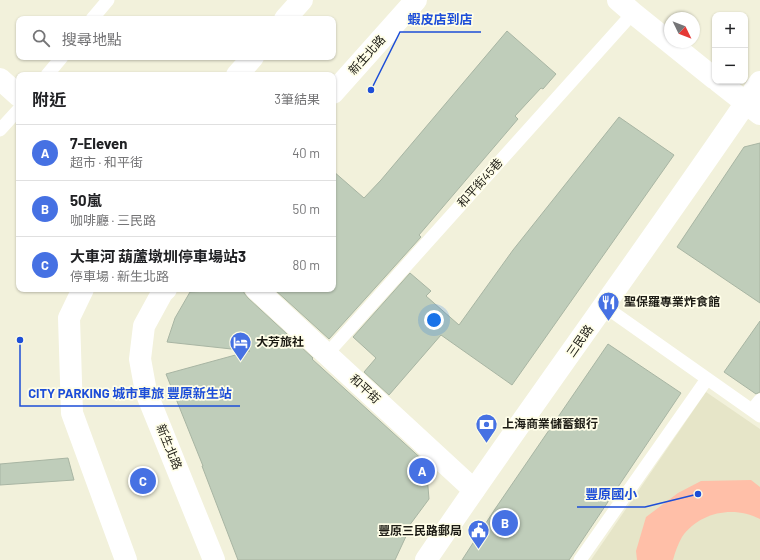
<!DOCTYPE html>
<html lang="zh-TW">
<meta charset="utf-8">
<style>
:root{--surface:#fff;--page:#f2f2f2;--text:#202124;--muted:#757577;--line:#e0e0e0;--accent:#4671e3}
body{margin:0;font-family:Barlow,"Noto Sans TC",sans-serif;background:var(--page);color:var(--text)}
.controls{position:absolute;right:12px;top:12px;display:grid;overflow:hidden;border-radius:8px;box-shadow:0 1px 3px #0004}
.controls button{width:36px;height:36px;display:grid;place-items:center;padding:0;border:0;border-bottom:1px solid var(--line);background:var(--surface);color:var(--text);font:20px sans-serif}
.compass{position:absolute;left:664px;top:12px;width:36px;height:36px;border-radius:50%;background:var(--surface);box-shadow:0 1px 3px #0004;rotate:133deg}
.you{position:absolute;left:434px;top:320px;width:14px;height:14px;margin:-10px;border:3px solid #fff;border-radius:50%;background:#1a73e8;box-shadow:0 0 0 6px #1a73e833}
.badge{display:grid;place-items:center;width:26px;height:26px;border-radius:50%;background:var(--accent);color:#fff;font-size:13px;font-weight:700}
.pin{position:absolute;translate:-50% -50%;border:2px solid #fff;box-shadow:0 1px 4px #0006}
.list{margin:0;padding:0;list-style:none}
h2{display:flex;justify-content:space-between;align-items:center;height:52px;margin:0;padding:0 16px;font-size:17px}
h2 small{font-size:13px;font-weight:400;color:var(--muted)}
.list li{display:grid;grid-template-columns:26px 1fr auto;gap:12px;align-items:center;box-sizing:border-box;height:56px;padding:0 16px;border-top:1px solid var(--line)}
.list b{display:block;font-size:15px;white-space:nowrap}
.list p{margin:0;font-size:13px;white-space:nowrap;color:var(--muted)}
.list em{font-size:13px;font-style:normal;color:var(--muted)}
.icon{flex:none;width:22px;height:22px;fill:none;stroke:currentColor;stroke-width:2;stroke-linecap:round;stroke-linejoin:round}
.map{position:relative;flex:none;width:760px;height:560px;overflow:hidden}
.search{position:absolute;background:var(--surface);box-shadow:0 1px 3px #0004;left:16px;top:16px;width:320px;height:44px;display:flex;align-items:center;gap:10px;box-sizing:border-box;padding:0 14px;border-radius:8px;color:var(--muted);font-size:15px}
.panel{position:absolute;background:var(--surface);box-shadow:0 1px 3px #0004;left:16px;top:72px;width:320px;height:220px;border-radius:8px}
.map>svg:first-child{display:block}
.built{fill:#e6e5c8}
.green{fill:#ffbfa8}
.building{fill:#bfcdba;stroke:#a8b5a3}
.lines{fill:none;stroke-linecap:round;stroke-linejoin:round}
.service{stroke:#fff;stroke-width:13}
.minor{stroke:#fff;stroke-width:22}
.tertiary{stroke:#fff;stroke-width:22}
.labels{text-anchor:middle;stroke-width:3.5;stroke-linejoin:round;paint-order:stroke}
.street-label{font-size:12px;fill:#1c1b14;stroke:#fffee8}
.poi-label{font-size:12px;font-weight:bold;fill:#1c1b14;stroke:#fffee8;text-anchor:start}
.leader{fill:none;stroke:#1d4ed8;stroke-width:1.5}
.callout-dot{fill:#1d4ed8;stroke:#fffee8;stroke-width:1.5}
.callout-label{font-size:13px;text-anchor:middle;font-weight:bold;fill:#1d4ed8;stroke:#fffee8;stroke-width:3.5;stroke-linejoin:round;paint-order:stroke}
</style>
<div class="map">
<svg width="760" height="560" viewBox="0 0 760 560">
<rect width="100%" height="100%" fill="#f2f1db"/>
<path class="built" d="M706,392L760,429V560H591Z"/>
<path class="green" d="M751,480L760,487V519C734,505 699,512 682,537C678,544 675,552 673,560H637L636,551L646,517L678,493L701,481Z"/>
<path class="building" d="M507,31L556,74L543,89L541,88L515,116L518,119L419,235L421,237L329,339L274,289H333V171L364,198L381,180Z
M619,117L674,155L512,385L441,335L389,395L364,372L376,358L353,337L410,273L431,291L426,296L459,325L513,250Z
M760,143V303L677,247L744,147Z
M229,289H244V293L248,298L313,358L312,359L426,463L429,499L406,530L408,532L395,560H238L202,466H203L166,374L250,351L167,342L175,318L190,292L228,290Z
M760,321V392L756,394L724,372Z
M608,344L681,393L569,560H462L495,509Z
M68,458L74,480L0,485V464Z"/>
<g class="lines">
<path class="service" d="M92,19L108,0
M47,75L62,57
M0,130L19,109
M604,306L760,416
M327,354L633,13
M752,410L760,400
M580,560L707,379"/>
<path class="minor" d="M618,0L633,13L715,79
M285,19L302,0
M237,75L253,57
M0,79L19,96
M718,81L760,114
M333,93L416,0
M83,289L69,318L72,413L126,560
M166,289L162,293L144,326L140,359L146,392L214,560
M256,289L474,490"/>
<path class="tertiary" d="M426,560C535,399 651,243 760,82"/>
</g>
<defs>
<symbol id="restaurant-pin" viewBox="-11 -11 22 30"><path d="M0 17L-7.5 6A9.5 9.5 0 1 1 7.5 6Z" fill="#4671e3" stroke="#fffee8"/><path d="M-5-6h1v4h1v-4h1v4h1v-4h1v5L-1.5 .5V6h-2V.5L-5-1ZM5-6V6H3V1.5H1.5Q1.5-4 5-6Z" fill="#fff"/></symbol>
<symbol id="hotel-pin" viewBox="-11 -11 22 30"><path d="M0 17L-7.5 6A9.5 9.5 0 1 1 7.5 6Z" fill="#4671e3" stroke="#fffee8"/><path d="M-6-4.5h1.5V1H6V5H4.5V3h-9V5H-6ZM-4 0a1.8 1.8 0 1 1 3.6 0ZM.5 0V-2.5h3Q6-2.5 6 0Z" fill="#fff"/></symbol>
<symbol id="bank-pin" viewBox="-11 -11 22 30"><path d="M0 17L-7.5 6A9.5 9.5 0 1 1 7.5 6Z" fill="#4671e3" stroke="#fffee8"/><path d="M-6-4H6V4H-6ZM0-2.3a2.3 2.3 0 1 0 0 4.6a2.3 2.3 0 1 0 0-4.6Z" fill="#fff"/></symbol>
<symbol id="civic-pin" viewBox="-11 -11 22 30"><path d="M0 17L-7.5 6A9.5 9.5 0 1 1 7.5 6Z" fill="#4671e3" stroke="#fffee8"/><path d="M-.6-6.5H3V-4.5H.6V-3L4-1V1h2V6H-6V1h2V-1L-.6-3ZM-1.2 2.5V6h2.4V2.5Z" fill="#fff"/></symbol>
</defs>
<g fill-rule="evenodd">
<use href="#restaurant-pin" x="596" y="290" width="25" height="34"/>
<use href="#hotel-pin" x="228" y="330" width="25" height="34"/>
<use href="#bank-pin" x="474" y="412" width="25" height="34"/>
<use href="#civic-pin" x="466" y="518" width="25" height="34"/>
</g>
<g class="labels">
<g class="street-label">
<text transform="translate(367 55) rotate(-48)" y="4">新生北路</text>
<text transform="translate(480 183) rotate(-48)" y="4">和平街45巷</text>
<text transform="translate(580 341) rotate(-55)" y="4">三民路</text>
<text transform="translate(365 389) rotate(43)" y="4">和平街</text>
<text transform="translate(169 447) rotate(68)" y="4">新生北路</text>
</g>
<g class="poi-label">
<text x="624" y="306">聖保羅專業炸食館</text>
<text x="256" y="346">大芳旅社</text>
<text x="502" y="428">上海商業儲蓄銀行</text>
<text x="462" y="535" text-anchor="end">豐原三民路郵局</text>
</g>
</g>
<path class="leader" d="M371 90L400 32H481M20 340L20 406H240M698 494L645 507H577"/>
<g class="callout-dot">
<circle cx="371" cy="90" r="4"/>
<circle cx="20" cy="340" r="4"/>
<circle cx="698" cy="494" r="4"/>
</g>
<g class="callout-label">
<text x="440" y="24">蝦皮店到店</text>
<text x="130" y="398">CITY PARKING 城市車旅 豐原新生站</text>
<text x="611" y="499">豐原國小</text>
</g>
</svg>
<div class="controls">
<button>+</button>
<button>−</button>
</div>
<svg class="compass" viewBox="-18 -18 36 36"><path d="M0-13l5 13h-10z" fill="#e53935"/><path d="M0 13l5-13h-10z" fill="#757577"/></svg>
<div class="you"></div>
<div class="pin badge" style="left:422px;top:471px">A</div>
<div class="pin badge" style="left:505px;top:523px">B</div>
<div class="pin badge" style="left:143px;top:481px">C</div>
<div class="search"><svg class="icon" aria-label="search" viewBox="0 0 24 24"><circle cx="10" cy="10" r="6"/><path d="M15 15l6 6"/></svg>搜尋地點</div>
<section class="panel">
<h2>附近<small>3筆結果</small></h2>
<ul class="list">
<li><span class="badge">A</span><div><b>7-Eleven</b><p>超市 · 和平街</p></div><em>40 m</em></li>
<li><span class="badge">B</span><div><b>50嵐</b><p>咖啡廳 · 三民路</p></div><em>50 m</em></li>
<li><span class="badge">C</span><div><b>大車河 葫蘆墩圳停車場站3</b><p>停車場 · 新生北路</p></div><em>80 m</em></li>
</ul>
</section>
</div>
